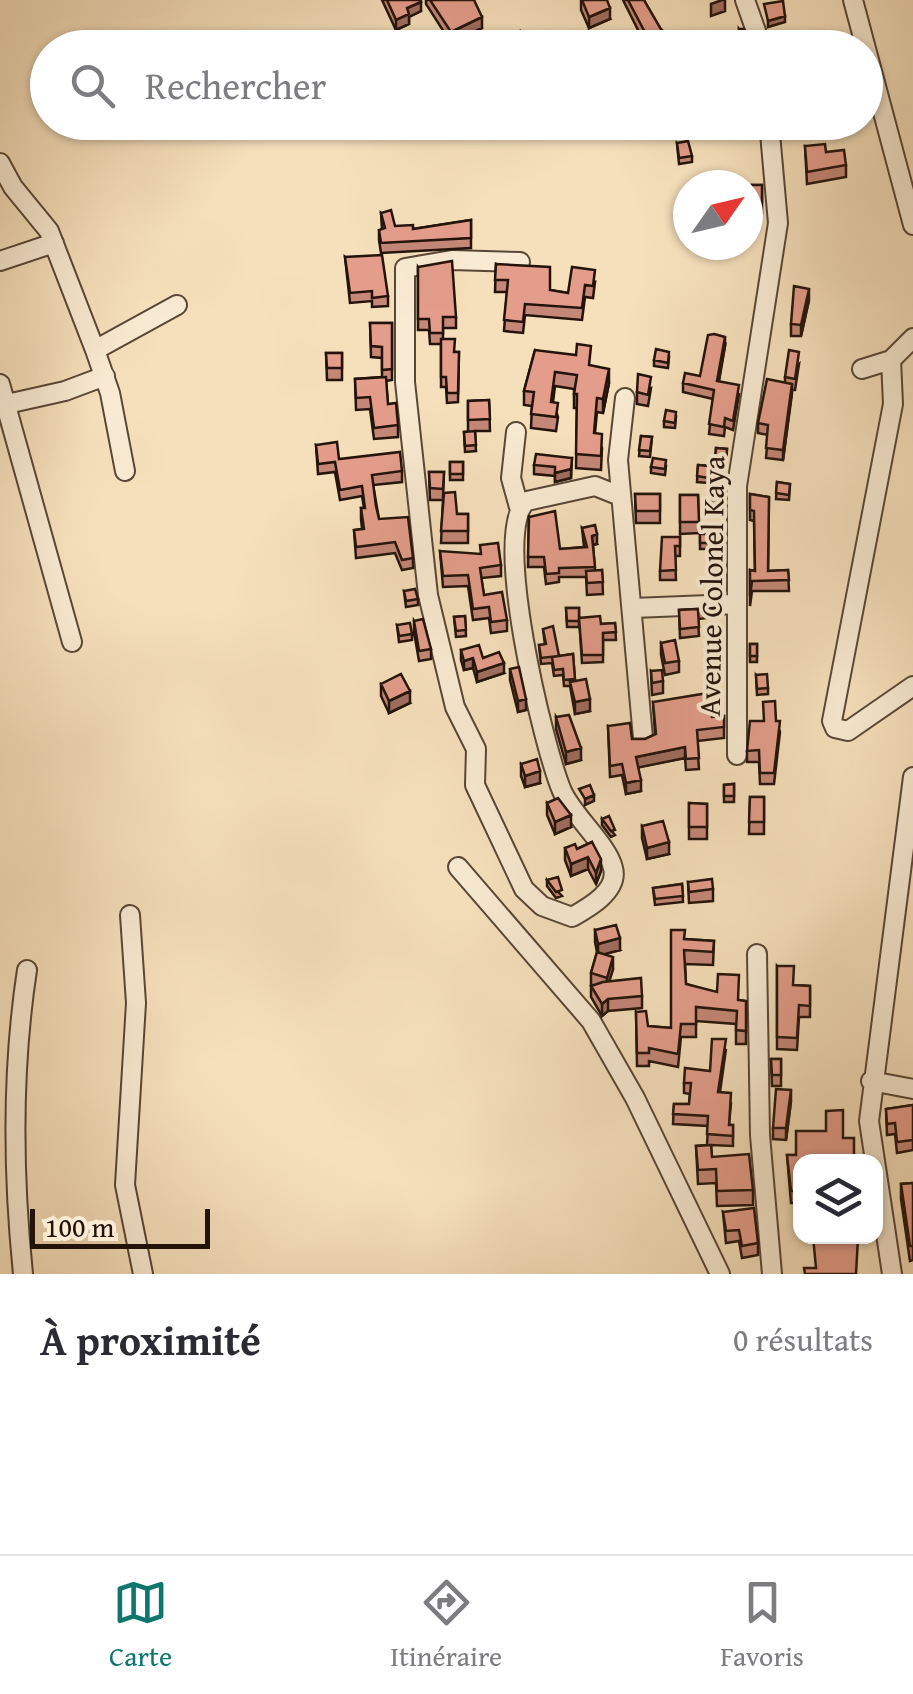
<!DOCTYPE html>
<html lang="fr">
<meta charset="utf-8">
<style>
:root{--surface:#fff;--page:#f2f2f3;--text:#2b2b33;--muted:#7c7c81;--line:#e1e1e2;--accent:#0f766e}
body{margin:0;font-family:"Gentium Book Plus",serif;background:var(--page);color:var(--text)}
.controls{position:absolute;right:30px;bottom:30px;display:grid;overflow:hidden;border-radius:20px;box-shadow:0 2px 8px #0004}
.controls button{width:90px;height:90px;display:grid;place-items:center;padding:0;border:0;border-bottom:2px solid var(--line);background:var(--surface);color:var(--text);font:50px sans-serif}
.compass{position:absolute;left:673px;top:170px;width:90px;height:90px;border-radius:50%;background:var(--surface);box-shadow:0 2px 8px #0004;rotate:56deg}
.scale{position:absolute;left:30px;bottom:25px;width:180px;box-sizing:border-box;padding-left:10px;border:5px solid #23130a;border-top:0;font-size:28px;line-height:35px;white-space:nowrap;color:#23130a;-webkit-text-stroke:8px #f9ebd3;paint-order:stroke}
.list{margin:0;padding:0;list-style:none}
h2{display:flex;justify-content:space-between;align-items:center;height:130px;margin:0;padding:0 40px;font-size:42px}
h2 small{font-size:32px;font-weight:400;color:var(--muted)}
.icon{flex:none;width:55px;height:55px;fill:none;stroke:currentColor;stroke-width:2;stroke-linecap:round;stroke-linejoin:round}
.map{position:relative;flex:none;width:913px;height:1274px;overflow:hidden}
.search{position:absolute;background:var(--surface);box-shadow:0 2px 8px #0004;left:30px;right:30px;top:30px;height:110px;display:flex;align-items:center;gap:25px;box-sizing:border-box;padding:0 35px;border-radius:55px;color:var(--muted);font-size:38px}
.sheet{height:280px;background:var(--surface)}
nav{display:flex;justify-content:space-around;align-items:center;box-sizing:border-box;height:140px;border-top:2px solid var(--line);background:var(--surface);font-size:28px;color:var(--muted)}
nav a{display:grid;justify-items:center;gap:5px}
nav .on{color:var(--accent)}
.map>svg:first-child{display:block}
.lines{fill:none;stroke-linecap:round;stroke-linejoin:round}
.minor-casing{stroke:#584636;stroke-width:22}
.minor{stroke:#f9ebd3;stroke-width:18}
.wall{fill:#c48778;stroke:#23130a;stroke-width:2.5}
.shaded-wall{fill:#a06e61;stroke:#23130a;stroke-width:2.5}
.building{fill:#e49d8b;stroke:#23130a;stroke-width:2.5}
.labels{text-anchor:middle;stroke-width:8;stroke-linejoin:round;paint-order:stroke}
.street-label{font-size:30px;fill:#23130a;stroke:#f9ebd3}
</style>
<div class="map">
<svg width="913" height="1274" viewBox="0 0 913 1274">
<rect width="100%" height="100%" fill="#f6e0bc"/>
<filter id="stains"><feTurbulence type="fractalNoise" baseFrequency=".002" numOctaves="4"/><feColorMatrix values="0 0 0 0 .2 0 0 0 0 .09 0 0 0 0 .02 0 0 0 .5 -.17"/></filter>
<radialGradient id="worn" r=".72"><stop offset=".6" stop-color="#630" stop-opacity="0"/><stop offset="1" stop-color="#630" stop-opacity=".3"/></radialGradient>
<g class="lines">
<defs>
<path id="minor" d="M745,0L762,48
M853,0L913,225
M0,163L13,187L49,231L95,350L177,305
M0,261L54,243
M520,262L452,260L405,268V382L428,595L455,707L476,749L475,785L524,889L542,906L572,917C588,908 619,891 613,868C608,845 573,816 562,791C544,749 490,527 527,501L595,486L620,496
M95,350L110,393L125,471
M891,360L893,404L832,721L835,728L848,731L913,686
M862,369L891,360L913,338
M0,384L72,642
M625,398L618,460L643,738
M7,404L65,391L105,376
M516,432L511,478L519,507
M633,608L734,604
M737,755V486L778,223L769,122
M458,867L591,1021L635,1098L720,1274
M130,915L136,1003L125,1185L143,1274
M757,954L760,1135L772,1274
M871,1081L913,1089
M23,1274C13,1175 12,1068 27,970
M892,1274L869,1121L913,777"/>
</defs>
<use href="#minor" class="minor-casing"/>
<use href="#minor" class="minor"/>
</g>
<path class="wall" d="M382,0H420L421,11L409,17V24L396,30Z
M426,0H474L482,28L451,43L426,4Z
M581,0L610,19L589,28L581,10Z
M623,0H644L662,41L653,48H647Z
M739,29L749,42V48H740Z
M799,122H821V133L801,136Z
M677,143L692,156V162L679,164Z
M805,146L826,152L846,165V177L807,184Z
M751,185H762V214H751Z
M381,213L395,226L413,229L471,220V248L381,253L379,240V230L382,229Z
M696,245H726V247L696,248Z
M345,257L388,296V306L372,307V301L350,303Z
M496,264L550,290L568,293L595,282L593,298L585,297L582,320L525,315L523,333L504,331L507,292H495Z
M418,267L456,317V328H443V339L455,352H459L458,402L447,403L446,387H441V344H430L429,330H418Z
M809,300L801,336H791V324Z
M370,323H392V380L386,381L388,404L398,425V437L374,439L370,409L356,410L355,379L382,377V358L371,357Z
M725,346L719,381L739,394L733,430L725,427L724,436L709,434L713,399L683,392V383L700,376Z
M535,350L590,365L609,383L603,413L597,412L595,433L602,448L601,470L576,468L577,408H574V389L555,386L553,402L558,417L556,431L531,428L532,406L524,405V391Z
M326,353H342V380H327Z
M669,357L668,368L654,366V360Z
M799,364L795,390H792L783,460L766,458L768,435L758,433V423L785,383V377Z
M651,388L648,406L637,404V392Z
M489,400L490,431H475L476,451L465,452L464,432H468V401Z
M676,417L675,428L664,427V421Z
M641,436L652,437L650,457L639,456Z
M316,445L339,459L402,471V482L373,485L379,519L413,558V568L402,570L395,553L356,558L354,530L362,529L361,519V508H364L362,496L340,500L335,472L318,474Z
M716,448L727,449L726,467L715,466Z
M572,458L571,478L555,482V476L534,474V465Z
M450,462H463V480H450Z
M698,465L709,466L708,483L697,482Z
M666,466L665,475L651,473V467Z
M429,472H444L443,497L457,514H468V543H441L443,500H430Z
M712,481L724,482V508L711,507Z
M777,482L790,484L789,500L776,499Z
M635,494H660V523H636Z
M750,494L769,497L768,571L788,570L789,591H752L750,606V570L755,571L754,521L750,520Z
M680,495H698L699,533L680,534Z
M529,517L560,549L584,547L582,528L597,544L593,545L595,571L602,570L603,594L587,595L586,577H559V582L546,584L544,567H528Z
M700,534H724V549H700Z
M680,537V556H675L676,580H660V571Z
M440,551L501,565V576L481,578L484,595L507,620V631L491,633L489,618L473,620L468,586L443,587Z
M404,591L418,599V605L406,607Z
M566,608H579V627H567Z
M715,608V617L698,619L699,636L680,638L679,610Z
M465,616L466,636L456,637L454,617Z
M579,618L601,624L615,623L616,640H603V662L582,663Z
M414,621L431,649V659L419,661L414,632Z
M397,625L412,634V640L399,642Z
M543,629L559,656L573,654L575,681L590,711L575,714L570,686H564L563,675L554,676L552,663L541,664L539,645H545Z
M661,643L679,661V672L665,675L661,655Z
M750,644H757V662H750Z
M461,650L483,658L504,673L477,682L473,668L464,670L461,660Z
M510,669L526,710L518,712L510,680Z
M651,671L663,681V693L652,695Z
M756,675L768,688V694L757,695Z
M381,684L410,703L389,713L381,696Z
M653,702L712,717L724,716V738L697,741L699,769L686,770L685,758L638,767L641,791L626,794L622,775L610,777L608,726L632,739H645L655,734Z
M556,717L581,760L566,764L556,729Z
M776,721L780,732L774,784H760L759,762H747V751Z
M521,764L540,783L525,787L521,776Z
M734,784V802H724V785Z
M750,797H764V834H749Z
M547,803L571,827L555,834L547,815Z
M689,803L707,804V839H689Z
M602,819L615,835L611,837L602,825Z
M642,826L669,854L647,859L642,838Z
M592,842L601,871L596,884L588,869L571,876L565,860V848L577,849Z
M547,880L562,896L556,898L547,886Z
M688,882L713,889V901L689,903Z
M682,884L683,902L655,905L653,888Z
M595,930L620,950L603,954L613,969L609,981L642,996V1008L608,1011L602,1016L591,997V986L593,985H591V973L597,952L595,942Z
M685,939L714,941L713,965L685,964L686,984L739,1000L746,1001V1044H736V1024L696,1021V1037H681L678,1067L649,1061V1066H637L636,1012L648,1026L671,1028Z
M777,966L793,985L810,986V1017H799L797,1050L777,1049Z
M726,1049L720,1092L731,1103L729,1125H733V1146L711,1145L712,1157L753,1190V1205L717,1206L716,1183L698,1184L696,1146L707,1145L708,1126L673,1124L674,1104H689L690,1094L684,1093V1083L710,1071Z
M771,1059H781V1086H772Z
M791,1101L786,1140L773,1139V1128Z
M913,1105V1150L897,1153L895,1134L887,1135L886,1109Z
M843,1138L854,1160L800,1162V1203H791L787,1155H796Z
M913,1183V1260L910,1261L901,1199V1184Z
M723,1212L758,1243V1255L742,1258L739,1241L726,1243Z"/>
<path class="shaded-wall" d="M722,0H725V11L711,16V4Z
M421,2V11L409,17V24L396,30V20L407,8Z
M610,8V19L589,28V17Z
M785,16V22L768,27V21Z
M482,17V28L451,43V32Z
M662,31V41L653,48H649V40Z
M405,122H412V126L399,130V124Z
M809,289V300L801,336V325Z
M725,337V346L717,390V381Z
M609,369V383L603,413V399Z
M792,384V394L783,460V450Z
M571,469V478L555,482V473Z
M597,534V544L592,545V536Z
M473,658V668L464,670V661Z
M504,663V673L477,682V672Z
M410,691V703L389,713V701Z
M526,699V710L518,712V701Z
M590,699V711L575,714V702Z
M685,747V758L636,768V757Z
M581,748V760L566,764V752Z
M540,771V783L525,787V776Z
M641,780V791L626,794V783Z
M594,795V801L585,805V799Z
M571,815V827L555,834V822Z
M669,842V854L647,859V848Z
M588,857V869L571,876V864Z
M601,859V871L596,884V873Z
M620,938V950L598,956V944Z
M613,957V969L607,989V978Z
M608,999V1011L602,1016V1004Z
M791,1090V1101L786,1140V1128Z"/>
<path class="building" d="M387,0H420L421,2L407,8L409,14L396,20Z
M430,0H474L482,17L451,32Z
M582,0H607L610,8L589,17Z
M628,0H644L662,31L649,40Z
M783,1L785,16L768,21L764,4Z
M739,29H744L749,42H740Z
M520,31L526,48H516L510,35Z
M427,32L435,48H423L419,40Z
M788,37L790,48H778L777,39Z
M688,141L692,156L679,158L677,143Z
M825,144L826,152L844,150L846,165L807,172L805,146Z
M751,185H762V202H751Z
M391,210L395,226L413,225V229L471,220V238L381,243L379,230L385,228L381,213Z
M382,255L388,296L372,298V291L350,293L345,257Z
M452,261L456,317H443V333H430L429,319H418V267Z
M496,264L550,267V290L568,293L572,267L595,270L593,286L585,285L582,308L525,304L523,322L504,320L508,280H495Z
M794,286L809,289L801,325L791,324Z
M370,323H392V369L382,370V347L371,346Z
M714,334L725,337L717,381L739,385L733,421L725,418L724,427L709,424L714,390L683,383L685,373L700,376L708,335Z
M441,339H455L454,352H459L458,393H447L446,377H441Z
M577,344L591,346L589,365L609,369L603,399L597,398L594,433L602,434L601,456L576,454L577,394H574L577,375L555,372L551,402L558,403L556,417L531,414L534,392L524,391L535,350L576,355Z
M656,349L669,352L668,363L654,360Z
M789,350L799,352L795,379L785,377Z
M326,353H342V368H327Z
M638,374L651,377L648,395L637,392Z
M386,377L388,404L396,403L398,425L374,428L370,397L356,398L355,379Z
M767,379L792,384L783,450L766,448L768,425L758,423Z
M489,400L490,419L468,420V401Z
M666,410L676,412L675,423L664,421Z
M475,431L476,445L465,446L464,432Z
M641,436L652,437L650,451L639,450Z
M337,442L339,459L400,452L402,471L372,475L376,506L379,519L408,517L413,558L402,560L395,542L356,547L354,530L364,529L361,508H365L362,486L340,490L335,462L318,464L316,445Z
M716,448L727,449L726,462L715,460Z
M536,454L572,458L571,469L555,473V467L534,465Z
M653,458L666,460L665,469L651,467Z
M450,462H463V474H450Z
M698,465L709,466L708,478L697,476Z
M429,472H444L443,489L430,488Z
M712,481L724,482V496L711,495Z
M777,482L790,484L789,495L776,493Z
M455,492L457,514H468V531H441L444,493Z
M635,494H660V511H636Z
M750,494L769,497L768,571L788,570L789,580L752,581L750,596V570L755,571L754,511L750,510Z
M680,495H698L699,522H680Z
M555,511L560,549L587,547L582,528L595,525L597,534L592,536L595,567L559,568V573L546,574L544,557H528L529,517Z
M700,534H724V543H700Z
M662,537H680V546H675L676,570L660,571Z
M498,543L501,565L480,568L484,595L502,592L507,620L491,622L489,607L473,609L468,575L443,576L440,551L481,554L480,545Z
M602,570L603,582L587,583L586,571Z
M415,589L418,599L406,601L404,591Z
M566,608H579V621H567Z
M715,608L698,610L699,627L680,629L679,610Z
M465,616L466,630L456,631L454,617Z
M600,616L601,624L615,623L616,632L603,633V655H582L579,618Z
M423,619L431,649L419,651L414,621Z
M410,623L412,634L399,636L397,625Z
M553,626L559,656L541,658L539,645L546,644L543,629Z
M675,640L679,661L665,663L661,643Z
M750,644H757V656H750Z
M479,645L483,658L499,652L504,663L477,672L473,658L464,661L461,650Z
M573,654L575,679L564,680L563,669L554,670L552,657Z
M519,667L526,699L518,701L510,669Z
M662,670L663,681L652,683L651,671Z
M401,674L410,691L389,701L381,684Z
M767,674L768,688L757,689L756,675Z
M586,679L590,699L575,702L570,682Z
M708,693L712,717L724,716V727L697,730L699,758L686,759L685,747L636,757L641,780L626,783L622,764L610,766L608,726L630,723L632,739H645L656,734L653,702Z
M775,701L776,721H780L774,773H760L759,750L747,751L750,721H764L763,702Z
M569,715L581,748L566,752L556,717Z
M537,759L540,771L525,776L521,764Z
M734,784V796H724V785Z
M590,785L594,795L585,799L579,789Z
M750,797H764V822H749Z
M558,798L571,815L555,822L547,803Z
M689,803L707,804V827H689Z
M609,816L615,830L611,831L602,819Z
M663,821L669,842L647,848L642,826Z
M592,842L601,859L596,873L588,857L571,864L565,848L575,844L577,849Z
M558,877L562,890L556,892L547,880Z
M712,879L713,889L689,892L688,882Z
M682,884L683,896L655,899L653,888Z
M616,925L620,938L598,944L595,930Z
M671,930H685L684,939L714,941L713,952L684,950L686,984L717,992L718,974L739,975L738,1000L746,1001V1031L736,1030L737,1011L696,1007V1024H681L678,1054L649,1048V1053H637L636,1012L646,1011L648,1026L671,1028Z
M597,952L613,957L607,978L591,973Z
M777,966H794L793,985L810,986V1006L799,1005L797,1038L777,1037Z
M641,978L642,996L608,999L602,1004L591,986L603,982Z
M712,1039H726L718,1092L731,1093L729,1125H733V1136L707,1134L708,1116L673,1114L674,1104H689L691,1083H684L685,1068L710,1071Z
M771,1059H781V1075H772Z
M776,1089L791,1090L786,1128H773Z
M913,1105V1140L897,1142L895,1123L887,1124L886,1109Z
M843,1110V1138H854V1160L864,1159V1162H800V1191H791L787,1155H796V1131H826V1111Z
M711,1145L712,1157L749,1154L753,1190L717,1191L716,1169L698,1170L696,1146Z
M913,1183V1246H910L901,1184Z
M754,1208L758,1243L742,1246L739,1230L726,1231L723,1212Z
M813,1236H851V1239L858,1238L856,1274H805L804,1268H816Z"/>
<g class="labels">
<g class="street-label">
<text transform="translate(712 586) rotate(-89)" y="10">Avenue Colonel Kaya</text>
</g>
</g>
<rect width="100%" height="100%" filter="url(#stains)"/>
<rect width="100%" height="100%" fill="url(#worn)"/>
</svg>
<div class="controls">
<button><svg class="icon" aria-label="layers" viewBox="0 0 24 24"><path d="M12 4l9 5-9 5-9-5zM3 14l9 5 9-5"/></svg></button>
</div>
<svg class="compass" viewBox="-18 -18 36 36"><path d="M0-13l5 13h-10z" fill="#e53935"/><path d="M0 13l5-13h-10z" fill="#7c7c81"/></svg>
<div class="scale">100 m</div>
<div class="search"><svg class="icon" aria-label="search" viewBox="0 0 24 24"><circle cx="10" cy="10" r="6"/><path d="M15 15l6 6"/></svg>Rechercher</div>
</div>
<section class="sheet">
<h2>À proximité<small>0 résultats</small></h2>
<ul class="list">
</ul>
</section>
<nav>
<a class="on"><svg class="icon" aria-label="map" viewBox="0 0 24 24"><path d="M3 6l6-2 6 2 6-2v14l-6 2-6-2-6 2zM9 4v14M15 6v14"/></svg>Carte</a>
<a><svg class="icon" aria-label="directions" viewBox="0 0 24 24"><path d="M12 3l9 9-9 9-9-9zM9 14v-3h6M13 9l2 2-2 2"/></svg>Itinéraire</a>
<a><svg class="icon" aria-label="saved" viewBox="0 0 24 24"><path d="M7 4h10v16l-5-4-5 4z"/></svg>Favoris</a>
</nav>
